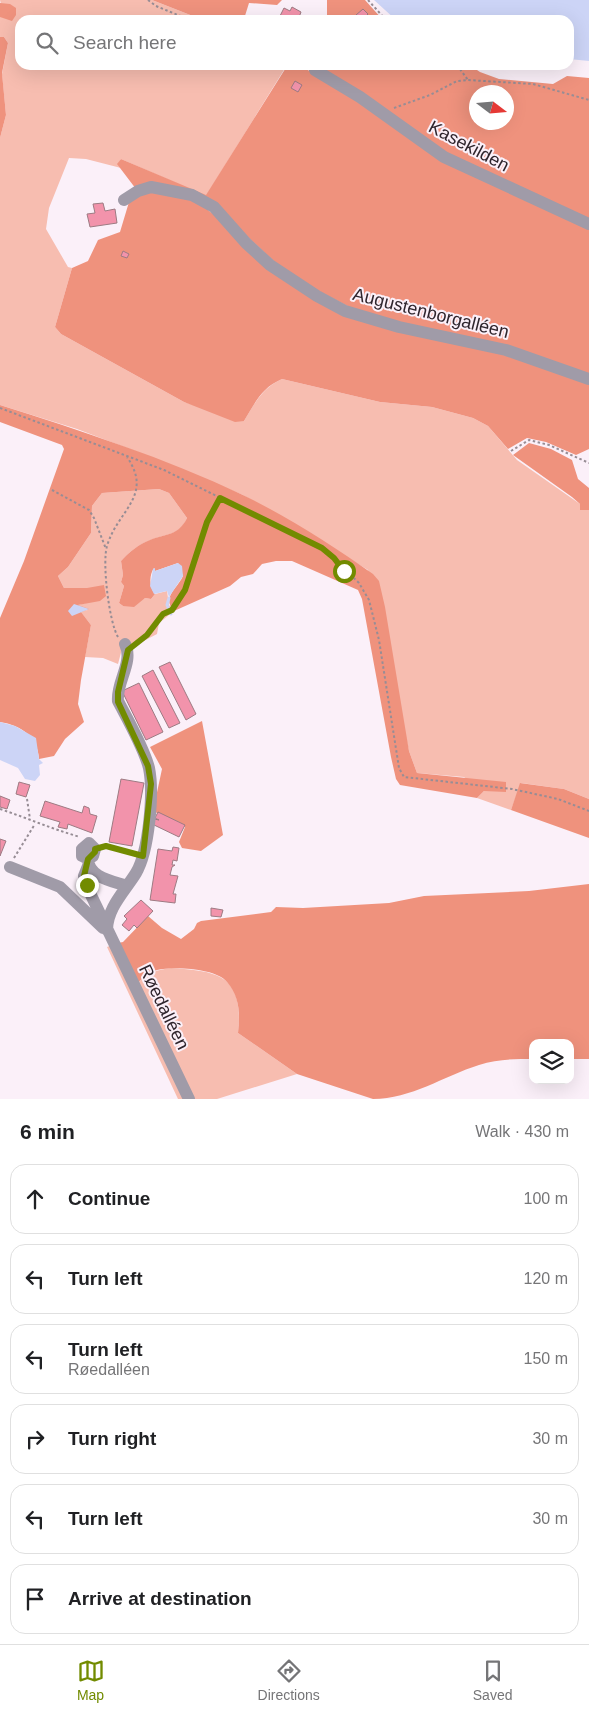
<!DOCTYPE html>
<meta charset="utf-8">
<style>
:root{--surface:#fff;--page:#f6f6f6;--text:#202124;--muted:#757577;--line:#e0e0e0;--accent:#728b00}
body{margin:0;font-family:Arial,sans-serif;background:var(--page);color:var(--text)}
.controls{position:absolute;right:15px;bottom:15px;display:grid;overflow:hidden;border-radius:10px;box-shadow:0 5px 20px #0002}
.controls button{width:45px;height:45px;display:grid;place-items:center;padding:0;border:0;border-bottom:1px solid var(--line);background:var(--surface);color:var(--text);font:25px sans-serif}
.compass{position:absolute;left:469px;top:85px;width:45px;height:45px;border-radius:50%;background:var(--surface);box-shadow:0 5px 20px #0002;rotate:106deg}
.stop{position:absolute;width:15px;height:15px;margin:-11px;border:4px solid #728b00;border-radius:50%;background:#fff}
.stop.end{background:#728b00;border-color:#fff;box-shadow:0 1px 5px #0008}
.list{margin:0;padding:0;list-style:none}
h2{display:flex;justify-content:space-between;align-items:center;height:65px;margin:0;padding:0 20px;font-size:21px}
h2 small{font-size:16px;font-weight:400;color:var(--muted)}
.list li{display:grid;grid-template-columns:32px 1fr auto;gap:15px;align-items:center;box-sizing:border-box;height:70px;margin:0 10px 10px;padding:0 10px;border:1px solid var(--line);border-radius:15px}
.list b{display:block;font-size:19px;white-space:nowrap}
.list p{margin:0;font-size:16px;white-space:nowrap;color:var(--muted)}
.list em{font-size:16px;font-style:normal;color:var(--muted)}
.icon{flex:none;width:28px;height:28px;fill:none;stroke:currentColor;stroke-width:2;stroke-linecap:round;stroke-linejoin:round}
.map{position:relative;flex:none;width:589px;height:1099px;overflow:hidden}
.search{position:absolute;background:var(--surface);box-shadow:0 5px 20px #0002;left:15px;right:15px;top:15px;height:55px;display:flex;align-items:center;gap:12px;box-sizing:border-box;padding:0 18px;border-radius:15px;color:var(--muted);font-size:19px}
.sheet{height:545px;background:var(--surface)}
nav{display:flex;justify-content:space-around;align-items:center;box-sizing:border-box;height:70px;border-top:1px solid var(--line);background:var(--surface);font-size:14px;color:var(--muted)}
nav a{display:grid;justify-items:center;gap:2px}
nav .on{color:var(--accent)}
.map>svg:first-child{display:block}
.green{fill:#f7bdb0}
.forest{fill:#ef927d;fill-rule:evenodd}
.water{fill:#ccd4f6}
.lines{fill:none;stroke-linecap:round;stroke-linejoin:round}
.stream{stroke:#ccd4f6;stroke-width:3}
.building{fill:#f293ab;stroke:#9d7b83}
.path{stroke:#978d95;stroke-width:2;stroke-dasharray:2.5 2.5;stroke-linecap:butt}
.minor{stroke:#a09ba8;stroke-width:12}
.route{stroke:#728b00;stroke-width:6}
.labels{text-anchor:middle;stroke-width:4;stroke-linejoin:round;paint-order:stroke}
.street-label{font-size:18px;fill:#2f252d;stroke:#fbf0f9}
</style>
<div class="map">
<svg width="589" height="1099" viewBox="0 0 589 1099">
<rect width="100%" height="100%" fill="#fbf0f9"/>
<path class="green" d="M0,0H152L203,20H20V65H287L206,196L121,159L118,164L121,168L86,159L69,158L49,208L46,229L68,267L72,268L55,327L61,334L184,402L244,421C255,403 262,388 282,379L380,402L432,407L473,418L488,426L517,460L580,504V510H589V799L564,789L521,783L511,810L477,798L484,791L464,777L417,773L409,751L368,570L243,495L164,462L77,429L0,405V138L6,115L2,74L8,43L4,37H0V17L5,5L1,4Z
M159,489L169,493L187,518C179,536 167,533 151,540C139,544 129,552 121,561L123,575L121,582L124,586L119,603L123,606L145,598L151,599L155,594L167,591L169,605L174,611L159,623L157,634L136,645H123L118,664L103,658L85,657L91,625L80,611L88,610L78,605L93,601L87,588H64L58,576L68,567L91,533L92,506L102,493Z
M112,945L185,1099H178L107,947Z
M171,968C220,971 244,976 238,1033L297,1074L217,1099H192L138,983C147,972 157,970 171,968Z"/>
<path class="forest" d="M152,0H282L277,5L249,3L244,19L234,17L233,20H203Z
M327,0H365L383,20H327Z
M0,3L10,4L16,8V15L12,21L0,17Z
M0,37H4L8,43L2,73L6,115L0,138Z
M323,65L471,66L480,72L499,79L553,84L567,76L589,78V377L367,316L291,277L209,201L136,189L117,164L121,159L206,195L287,66L306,69L322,78L325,72ZM476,92H506V122H476Z
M143,190L192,197L315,297L589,381V449L576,455L546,442L527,438L508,449L488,426L473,418L432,407L380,402L282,379C261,388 255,403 244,421L235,422L184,402L61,334L55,327L72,268L88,261L98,240L120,232L129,202Z
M0,405C82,431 165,458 243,495C288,517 332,545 373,574L379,581L385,607L409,751L417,773L506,782V792L484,791L477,798L400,785L396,779L391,757L362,599L358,590L292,561H276L262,564L253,574L241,577L230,586L174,611C161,597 178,588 183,576L178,563L155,571L154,568C149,575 149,587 155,594L151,599L145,598L134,607L123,606L119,603L124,586L121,582L123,575L121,561C129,552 139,544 150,540C167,533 178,536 187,518L169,493L159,489L102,493L92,506L91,533L68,567L58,576L64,588H87L104,585L106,596L100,601L78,605L89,609L81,612L91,625L81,680L78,704L84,722L65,739L54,756L39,759C38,737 21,725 0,722V618L24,561L64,449L62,445L0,422Z
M529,443L551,449L572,460L578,479L589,488V510H580V504L572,497L513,455Z
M202,721L223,835L201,851L182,848L179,842L185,827L153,811L162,769L150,747Z
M520,783L564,789L589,799V838L511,810Z
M589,884V1059H570V1043H533V1059C514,1059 497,1059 479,1065C444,1076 411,1099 373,1099L297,1074L238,1033C240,1014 240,997 227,982C216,968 173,966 157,970C149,972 143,977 138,983L118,943L123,942L148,916L162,928L181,939L194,929L197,923L201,921L271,912L276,907L303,908L389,903L424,896L529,891Z"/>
<path class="water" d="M374,0H589V61L569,59V20H396Z
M178,563L182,566L183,576L169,597L167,591L154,594L150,586L153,569L155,568V571Z
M74,604L89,609L72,616L68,611Z
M0,722L15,726L36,738L39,759L43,763L39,765L40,775L35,781L25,779L18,768L0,760Z"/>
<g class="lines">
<path class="stream" d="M169,598L167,605L171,614"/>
</g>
<path class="building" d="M292,7L301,12L298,20L279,18L284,8L290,11Z
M363,9L368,14L362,20L356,15Z
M295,81L302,85L298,92L291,88Z
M103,203L105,211L115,209L117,223L90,227L87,214L95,213L93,204Z
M123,251L129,254L127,258L121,256Z
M170,662L196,714L186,720L159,667Z
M153,670L180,723L169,728L142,676Z
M139,683L163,732L146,740L122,691Z
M121,779L144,783L132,846L109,842Z
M19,782L30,785L26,797L16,794Z
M0,796L10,800L7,809L0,807Z
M45,801L82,813L84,806L89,808L90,814L97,816L92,833L68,824L67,829L58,827L60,822L40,816Z
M158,812L185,825L179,837L152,824L154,819L159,820L155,818Z
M0,839L6,841L0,856Z
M173,847L179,848L177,861L173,860L172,865H175L172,867L170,875L178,876L173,894H176L175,903L150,900L158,849L172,851Z
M141,900L153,911L137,928L134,925L129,931L122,925L127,919L124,916Z
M211,908L223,910L221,917L211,916Z"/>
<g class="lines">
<path class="path" d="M148,0L156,6L190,20
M368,0L386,20
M457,65L468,80
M394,108L430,95L457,81L468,80L533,84L589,100
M0,408L164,470L322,548L359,583L369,600L379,640L399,768L404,777L512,789L558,799L589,811
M511,451L529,440L549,445L589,463
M52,490L89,510L94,518L106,549
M118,637C109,622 102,563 107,546C117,511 154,496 127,457
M136,644L147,635L163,614L172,610L185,590L207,522L220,498
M27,799L30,819
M0,809C27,818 52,829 80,837
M106,847L133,854
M14,858L35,824"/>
<path class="minor" d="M315,70L360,97L444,157L589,224
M124,200L138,191L151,187L192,195L214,207L246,243L270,265L317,296L345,311L399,327L506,350L589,379
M88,859L82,856V849L89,843L95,849L93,856L88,859C88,877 112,881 127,886
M88,866L84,876L90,893L189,1099
M10,867L60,887L103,928
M107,930C107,908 125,891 136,873C149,851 154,793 149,768C144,748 128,720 118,701C116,682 134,662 125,644"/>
</g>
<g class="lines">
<path class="route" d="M87,885L84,876L88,859L95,852V849L106,846L143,856L151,784L148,766L118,702V692L128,650L147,635L163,614L172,610L185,590L207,522L220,498L322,548L334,558L344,571"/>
</g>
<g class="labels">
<g class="street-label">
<text transform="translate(469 146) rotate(28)" y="6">Kasekilden</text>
<text transform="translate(431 313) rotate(14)" y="6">Augustenborgalléen</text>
<text transform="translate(164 1007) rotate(64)" y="6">Røedalléen</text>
</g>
</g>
</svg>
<div class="controls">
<button><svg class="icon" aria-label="layers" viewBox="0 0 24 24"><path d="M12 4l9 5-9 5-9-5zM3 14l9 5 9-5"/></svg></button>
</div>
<svg class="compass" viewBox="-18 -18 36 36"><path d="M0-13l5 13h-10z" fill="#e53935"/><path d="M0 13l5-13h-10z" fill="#757577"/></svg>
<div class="stop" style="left:344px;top:571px"></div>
<div class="stop end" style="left:87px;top:885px"></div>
<div class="search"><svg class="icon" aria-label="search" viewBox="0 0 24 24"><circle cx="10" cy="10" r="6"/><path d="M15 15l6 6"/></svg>Search here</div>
</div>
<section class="sheet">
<h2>6 min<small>Walk · 430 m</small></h2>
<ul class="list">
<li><svg class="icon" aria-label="ahead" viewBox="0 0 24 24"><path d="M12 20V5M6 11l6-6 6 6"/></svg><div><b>Continue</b></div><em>100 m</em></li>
<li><svg class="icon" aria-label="left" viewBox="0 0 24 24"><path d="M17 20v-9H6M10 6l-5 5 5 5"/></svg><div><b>Turn left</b></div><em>120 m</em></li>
<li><svg class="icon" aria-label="left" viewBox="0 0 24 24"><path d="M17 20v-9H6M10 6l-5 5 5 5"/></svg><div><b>Turn left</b><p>Røedalléen</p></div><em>150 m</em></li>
<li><svg class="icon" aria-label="right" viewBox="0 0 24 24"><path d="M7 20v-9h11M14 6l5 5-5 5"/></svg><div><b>Turn right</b></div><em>30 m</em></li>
<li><svg class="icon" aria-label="left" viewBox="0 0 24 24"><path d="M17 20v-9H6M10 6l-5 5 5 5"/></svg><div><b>Turn left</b></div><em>30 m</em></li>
<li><svg class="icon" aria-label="arrive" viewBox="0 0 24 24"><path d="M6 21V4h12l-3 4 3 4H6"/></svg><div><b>Arrive at destination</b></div></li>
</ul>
</section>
<nav>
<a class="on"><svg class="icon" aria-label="map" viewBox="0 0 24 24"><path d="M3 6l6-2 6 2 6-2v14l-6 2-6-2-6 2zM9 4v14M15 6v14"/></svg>Map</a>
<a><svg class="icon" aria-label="directions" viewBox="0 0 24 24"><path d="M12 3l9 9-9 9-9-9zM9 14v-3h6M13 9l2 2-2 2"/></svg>Directions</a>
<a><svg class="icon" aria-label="saved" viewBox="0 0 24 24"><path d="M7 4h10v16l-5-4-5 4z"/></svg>Saved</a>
</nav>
